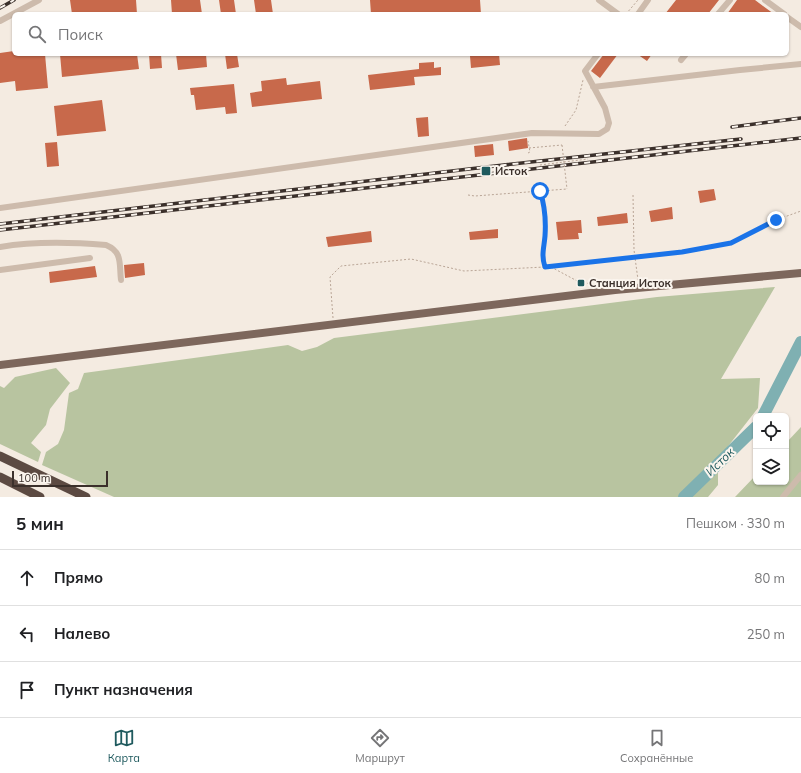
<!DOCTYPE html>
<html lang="ru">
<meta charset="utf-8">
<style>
:root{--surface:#fff;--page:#f2f2f2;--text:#202124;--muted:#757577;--line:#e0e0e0;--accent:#1f5a5e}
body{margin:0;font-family:Mulish,sans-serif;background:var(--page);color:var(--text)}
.controls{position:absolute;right:12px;bottom:12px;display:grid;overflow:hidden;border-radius:6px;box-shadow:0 1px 3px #0004}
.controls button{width:36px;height:36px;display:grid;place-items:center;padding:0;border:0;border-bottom:1px solid var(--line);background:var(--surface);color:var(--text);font:20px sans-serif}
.scale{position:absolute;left:12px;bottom:10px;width:96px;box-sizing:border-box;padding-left:4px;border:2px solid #3b302b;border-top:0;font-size:11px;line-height:14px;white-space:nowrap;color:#3b302b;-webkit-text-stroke:3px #fbf5ee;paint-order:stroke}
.stop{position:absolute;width:12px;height:12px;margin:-9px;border:3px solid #1a73e8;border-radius:50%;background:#fff}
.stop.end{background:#1a73e8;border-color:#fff;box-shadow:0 1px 4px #0008}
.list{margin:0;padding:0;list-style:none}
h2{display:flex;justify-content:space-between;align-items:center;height:52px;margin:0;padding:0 16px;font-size:17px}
h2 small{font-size:13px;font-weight:400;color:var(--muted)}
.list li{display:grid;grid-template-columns:26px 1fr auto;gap:12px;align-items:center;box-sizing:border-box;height:56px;padding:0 16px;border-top:1px solid var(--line)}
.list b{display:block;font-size:15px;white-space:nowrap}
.list em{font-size:13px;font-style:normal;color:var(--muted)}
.icon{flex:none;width:22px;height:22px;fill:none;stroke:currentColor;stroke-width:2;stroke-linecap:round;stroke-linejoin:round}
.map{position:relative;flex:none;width:801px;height:497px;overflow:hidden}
.search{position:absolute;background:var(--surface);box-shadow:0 1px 3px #0004;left:12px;right:12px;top:12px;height:44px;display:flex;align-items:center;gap:10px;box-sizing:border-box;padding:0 14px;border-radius:6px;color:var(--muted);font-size:15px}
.sheet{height:220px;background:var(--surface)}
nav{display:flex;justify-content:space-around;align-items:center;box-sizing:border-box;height:56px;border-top:1px solid var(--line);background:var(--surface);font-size:11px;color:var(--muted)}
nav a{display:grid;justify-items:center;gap:2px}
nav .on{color:var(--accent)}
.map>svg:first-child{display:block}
.green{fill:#b8c4a0}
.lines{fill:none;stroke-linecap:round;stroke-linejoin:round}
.river{stroke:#7fb0b2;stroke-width:12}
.building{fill:#c8694b}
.path{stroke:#b9a596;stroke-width:1;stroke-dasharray:2 2;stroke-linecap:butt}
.minor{stroke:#cdbbac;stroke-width:6}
.major{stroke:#7d675c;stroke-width:8}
.highway{stroke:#5c4a42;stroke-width:9}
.rail-casing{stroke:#3b302b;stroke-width:3.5}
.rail{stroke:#fbf5ee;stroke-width:2;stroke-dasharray:6;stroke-linecap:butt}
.path-bridge{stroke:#b9a596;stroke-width:1;stroke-dasharray:2 2;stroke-linecap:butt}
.route{stroke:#1a73e8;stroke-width:5}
.poi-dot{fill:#1f5a5e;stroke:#fbf5ee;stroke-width:1.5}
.labels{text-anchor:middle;stroke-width:4;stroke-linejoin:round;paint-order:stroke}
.poi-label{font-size:11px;font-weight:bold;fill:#3b302b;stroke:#fbf5ee;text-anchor:start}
.water-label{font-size:12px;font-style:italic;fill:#1f5a5e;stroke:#fbf5ee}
</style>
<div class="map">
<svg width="801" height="497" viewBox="0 0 801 497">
<rect width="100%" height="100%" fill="#f4ebe1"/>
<path class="green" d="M775,287L721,379L760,378L758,408L718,459V485L708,497H114L42,465L46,452L58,444L64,430L69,393L78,389L84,373L288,345L302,351L317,347L334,338L657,297Z
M56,368L70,383L50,409L46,425L31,443L41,452L38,462L0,444V386L4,388L15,377Z
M801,427V497H735L756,475V482H786V443Z"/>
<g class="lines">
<path class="river" d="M763,416L801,342
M684,497L756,427"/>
</g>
<path class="building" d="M70,0H136L137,14H72Z
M171,0H200L202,14H172Z
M219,0H234L236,14H221Z
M254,0H271L273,14H256Z
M370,0H480L481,14H371Z
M676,0H719L708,14H665Z
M737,0H755L774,14H727Z
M14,51V54H45L48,88L16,91L15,81L0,83V53Z
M60,54H137L139,69L62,77Z
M149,54H161L162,68L150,69Z
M176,54H206L207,67L178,70Z
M225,54H237L239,67L227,69Z
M486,54H499L500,65L471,68L470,56Z
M604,54H618L600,78L591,71Z
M637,54H652L647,61Z
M434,62V68L441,67V75L414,77L415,85L370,90L368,75L419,69V63Z
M286,78L287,85L320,81L322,99L252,107L250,93L262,91L261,81Z
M234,84L237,113L226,114L225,107L196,110L194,95H191L190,88Z
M102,100L106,131L57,136L54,106Z
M428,117L429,136L418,137L416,118Z
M527,138L528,148L509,151L508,141Z
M57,142L59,166L47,167L45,143Z
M493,144L494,155L475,157L474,146Z
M714,189L716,200L700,203L698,191Z
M672,207L673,219L651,222L649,211Z
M627,213L628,223L598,226L597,217Z
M581,220L582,233H578L579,239L558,240L556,222Z
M498,229V238L470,240L469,232Z
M371,231L372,242L328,247L326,237Z
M144,263L145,275L125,278L124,265Z
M95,266L97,277L50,283L49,272Z"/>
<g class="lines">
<path class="path" d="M626,14L638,0
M565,126L576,110L583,80
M529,148L562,145
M528,153L530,152L528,141
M540,165L588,159
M540,192C545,206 546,221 545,236C544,248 541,255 545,267
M468,195L475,196L567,189
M633,195L634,250L638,280
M551,267L581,283L604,284
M333,318L330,277L341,266L411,259L464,271L545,267L682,252L731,243L776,220L801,211"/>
<path class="minor" d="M599,0L618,14
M765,0L784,14
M638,14L648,0
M718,14L730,0
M787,17L801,27
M0,21L39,0
M681,60L686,54
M593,87L740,70L801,64
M0,208L532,133L599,134L607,129L609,123L605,108L585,71L598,54
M0,247C35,241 70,242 106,245C123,252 119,264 121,280
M0,270L90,258
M783,497L801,475"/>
<path class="major" d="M0,365L615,290L801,273"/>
<path class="highway" d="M0,456L86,497
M0,477L40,497"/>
<defs>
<path id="rail" d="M0,8L14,0
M732,127L801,118
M0,224L486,167L741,139
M0,230L801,138"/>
</defs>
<use href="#rail" class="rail-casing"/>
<use href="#rail" class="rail"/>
<path class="path-bridge" d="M562,145L567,189"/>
</g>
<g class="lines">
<path class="route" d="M540,191C545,206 546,221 545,236C544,248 541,255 545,267L682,252L731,243L776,220"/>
</g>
<g class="poi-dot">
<rect x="481" y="166" width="10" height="10" rx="2"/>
<rect x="577" y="279" width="8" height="8" rx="2"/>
</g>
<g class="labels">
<g class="poi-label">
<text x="495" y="175">Исток</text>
<text x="589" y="287">Станция Исток</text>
</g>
<g class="water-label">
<text transform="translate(720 462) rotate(-44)" y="4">Исток</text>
</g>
</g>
</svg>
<div class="controls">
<button><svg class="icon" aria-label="locate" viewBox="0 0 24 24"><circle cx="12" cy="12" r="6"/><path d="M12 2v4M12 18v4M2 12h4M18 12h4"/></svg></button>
<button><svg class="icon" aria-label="layers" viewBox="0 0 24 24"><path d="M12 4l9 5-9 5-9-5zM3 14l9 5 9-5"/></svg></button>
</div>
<div class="scale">100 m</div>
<div class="stop" style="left:540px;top:191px"></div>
<div class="stop end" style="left:776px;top:220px"></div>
<div class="search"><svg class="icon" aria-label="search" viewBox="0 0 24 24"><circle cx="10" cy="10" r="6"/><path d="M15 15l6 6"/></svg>Поиск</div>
</div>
<section class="sheet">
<h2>5 мин<small>Пешком · 330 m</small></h2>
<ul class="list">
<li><svg class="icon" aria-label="ahead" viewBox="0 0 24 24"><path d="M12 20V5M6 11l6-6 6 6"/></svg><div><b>Прямо</b></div><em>80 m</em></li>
<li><svg class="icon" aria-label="left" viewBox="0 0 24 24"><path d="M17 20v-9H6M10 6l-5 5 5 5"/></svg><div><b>Налево</b></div><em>250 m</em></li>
<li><svg class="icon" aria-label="arrive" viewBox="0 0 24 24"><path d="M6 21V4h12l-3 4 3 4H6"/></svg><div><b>Пункт назначения</b></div></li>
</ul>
</section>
<nav>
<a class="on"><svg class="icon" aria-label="map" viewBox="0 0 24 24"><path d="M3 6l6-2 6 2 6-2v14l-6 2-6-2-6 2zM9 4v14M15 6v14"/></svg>Карта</a>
<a><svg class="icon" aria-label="directions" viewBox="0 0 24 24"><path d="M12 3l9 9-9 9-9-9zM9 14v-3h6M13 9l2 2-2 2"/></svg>Маршрут</a>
<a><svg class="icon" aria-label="saved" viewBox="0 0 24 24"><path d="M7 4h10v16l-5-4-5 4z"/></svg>Сохранённые</a>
</nav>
